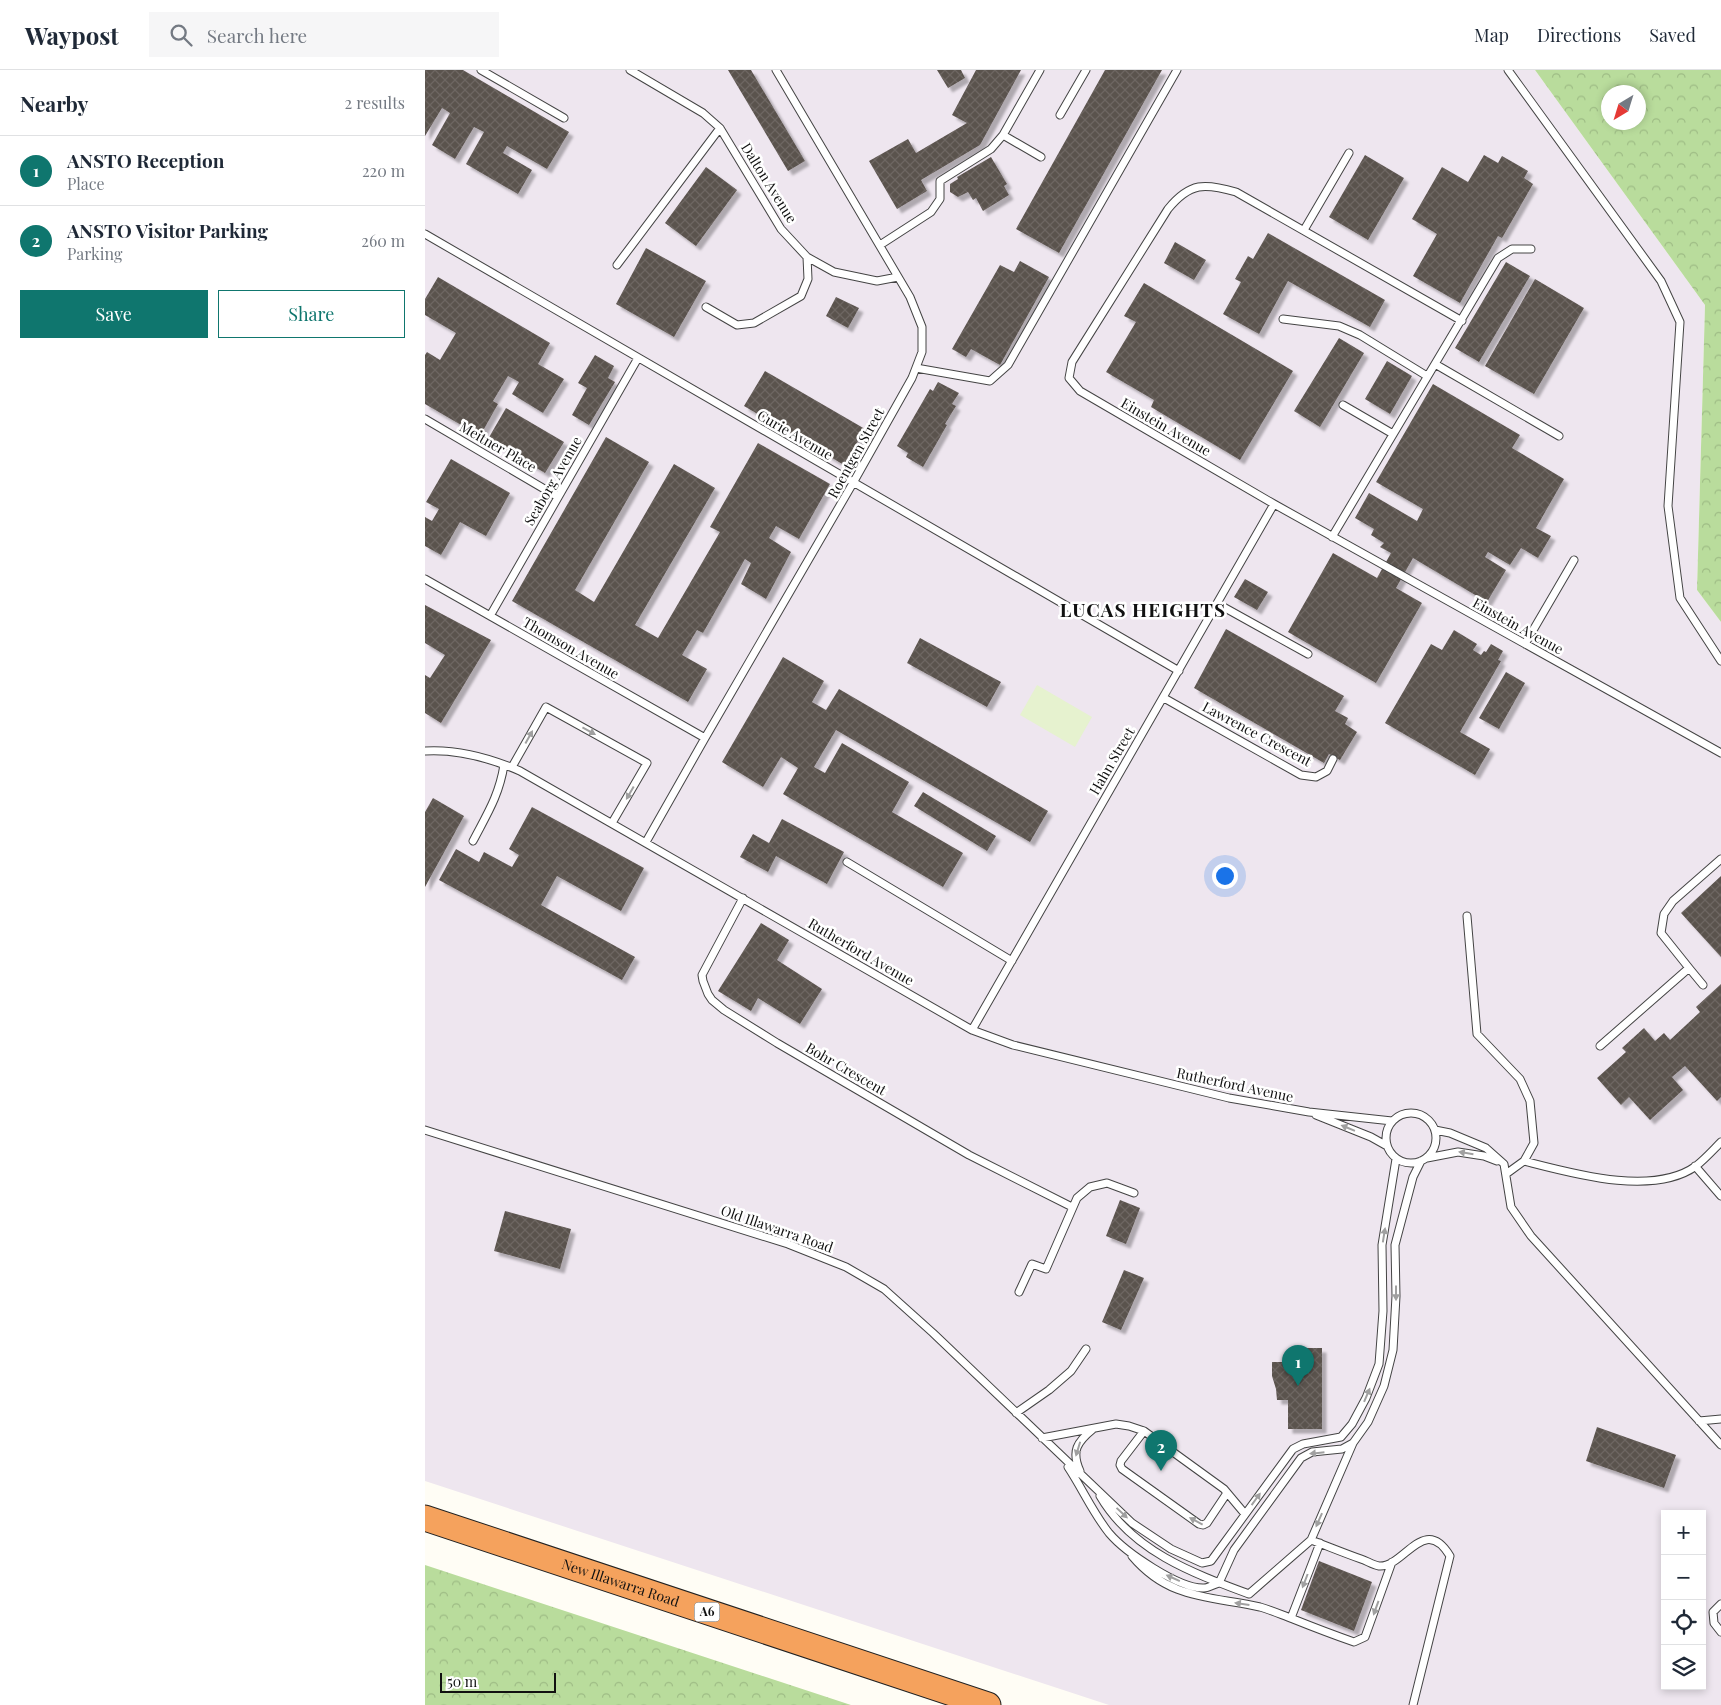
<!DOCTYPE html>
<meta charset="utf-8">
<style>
:root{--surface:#fff;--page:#f6f6f7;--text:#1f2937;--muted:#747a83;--line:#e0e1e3;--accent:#0f766e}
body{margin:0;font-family:"Playfair Display",serif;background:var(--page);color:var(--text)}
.controls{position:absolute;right:15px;bottom:15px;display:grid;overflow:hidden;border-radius:0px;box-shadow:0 2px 8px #0003}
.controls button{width:45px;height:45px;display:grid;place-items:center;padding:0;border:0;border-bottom:1px solid var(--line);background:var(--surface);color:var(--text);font:25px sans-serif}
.compass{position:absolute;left:1176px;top:15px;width:45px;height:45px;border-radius:50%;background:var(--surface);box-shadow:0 2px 8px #0003;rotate:218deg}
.scale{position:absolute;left:15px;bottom:12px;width:116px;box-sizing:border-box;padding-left:5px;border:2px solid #111;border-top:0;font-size:14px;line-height:18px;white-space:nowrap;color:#111;-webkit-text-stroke:4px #fff;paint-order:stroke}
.you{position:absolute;left:799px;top:805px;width:18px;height:18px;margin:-12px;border:4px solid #fff;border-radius:50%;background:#1a73e8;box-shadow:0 0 0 8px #1a73e833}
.badge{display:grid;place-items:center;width:32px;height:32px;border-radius:50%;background:var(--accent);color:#fff;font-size:16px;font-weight:700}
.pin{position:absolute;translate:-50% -41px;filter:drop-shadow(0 1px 2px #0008)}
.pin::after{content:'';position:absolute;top:26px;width:18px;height:15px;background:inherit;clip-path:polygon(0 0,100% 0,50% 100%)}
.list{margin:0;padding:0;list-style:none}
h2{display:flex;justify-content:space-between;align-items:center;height:65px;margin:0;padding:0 20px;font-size:21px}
h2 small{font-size:16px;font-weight:400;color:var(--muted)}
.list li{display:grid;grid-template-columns:32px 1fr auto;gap:15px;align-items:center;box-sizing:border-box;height:70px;padding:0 20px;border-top:1px solid var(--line)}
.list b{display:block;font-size:19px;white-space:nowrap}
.list p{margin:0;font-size:16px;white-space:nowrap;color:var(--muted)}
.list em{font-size:16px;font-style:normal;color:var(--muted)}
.actions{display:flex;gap:10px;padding:15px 20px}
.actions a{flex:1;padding:11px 0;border:1px solid var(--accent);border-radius:0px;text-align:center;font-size:18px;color:var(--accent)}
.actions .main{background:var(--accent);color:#fff}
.icon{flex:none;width:28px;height:28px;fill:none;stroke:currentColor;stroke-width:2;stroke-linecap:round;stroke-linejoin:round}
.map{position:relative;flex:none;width:1296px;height:1635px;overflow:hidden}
header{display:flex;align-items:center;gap:30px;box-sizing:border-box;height:70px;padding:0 25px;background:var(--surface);border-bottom:1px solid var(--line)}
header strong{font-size:24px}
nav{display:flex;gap:28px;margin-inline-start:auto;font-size:18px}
.search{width:350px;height:45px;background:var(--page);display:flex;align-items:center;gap:12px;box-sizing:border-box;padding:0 18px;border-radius:0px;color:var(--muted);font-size:19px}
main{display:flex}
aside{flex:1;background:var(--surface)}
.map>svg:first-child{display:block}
.industrial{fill:#eee6ef;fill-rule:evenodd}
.forest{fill:url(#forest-crowns);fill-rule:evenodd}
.pitch{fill:#e6f2cf}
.building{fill:url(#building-cross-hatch);filter:url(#shadow)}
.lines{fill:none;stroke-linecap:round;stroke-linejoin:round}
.lane-casing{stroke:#444;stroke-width:9}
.highway-casing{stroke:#222;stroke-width:27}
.lane{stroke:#fff;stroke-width:7}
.highway{stroke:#f5a25d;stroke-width:25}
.oneway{fill:#a0a0a0}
.labels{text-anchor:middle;stroke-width:5;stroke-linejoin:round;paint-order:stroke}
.shield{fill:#fff;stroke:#585858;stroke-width:1}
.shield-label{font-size:12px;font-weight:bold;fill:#111}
.street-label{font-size:14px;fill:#111;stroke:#fff}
.district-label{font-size:19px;font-weight:bold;letter-spacing:1px;fill:#111;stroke:#fff}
</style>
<header>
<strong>Waypost</strong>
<div class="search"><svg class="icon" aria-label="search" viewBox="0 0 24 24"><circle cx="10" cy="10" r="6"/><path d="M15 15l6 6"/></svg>Search here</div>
<nav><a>Map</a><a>Directions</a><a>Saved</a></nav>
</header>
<main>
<aside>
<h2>Nearby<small>2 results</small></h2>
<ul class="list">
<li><span class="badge">1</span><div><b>ANSTO Reception</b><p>Place</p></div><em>220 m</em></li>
<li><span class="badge">2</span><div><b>ANSTO Visitor Parking</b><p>Parking</p></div><em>260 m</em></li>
</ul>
<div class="actions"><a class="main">Save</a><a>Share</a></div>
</aside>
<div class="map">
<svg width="1296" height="1635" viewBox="0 0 1296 1635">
<defs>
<pattern id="forest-crowns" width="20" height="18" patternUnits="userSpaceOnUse" patternTransform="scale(1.25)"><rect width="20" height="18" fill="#b9dc9c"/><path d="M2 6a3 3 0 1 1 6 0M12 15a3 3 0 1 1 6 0" fill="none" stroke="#9ebc85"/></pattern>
<pattern id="building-cross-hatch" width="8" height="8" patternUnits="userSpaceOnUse" patternTransform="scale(1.25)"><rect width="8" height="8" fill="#5a524d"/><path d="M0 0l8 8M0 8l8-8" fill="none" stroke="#6d6662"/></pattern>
<filter id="shadow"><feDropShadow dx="4.5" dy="4.5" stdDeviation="1" flood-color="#0004"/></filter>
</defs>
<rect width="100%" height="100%" fill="#fffdf5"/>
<path class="industrial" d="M0,0H1110L1280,235L1272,520L1296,552V1635H684L0,1411ZM1240,1444H1277V1616H1240Z"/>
<path class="forest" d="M1110,0H1296V552L1272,520L1280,235ZM1184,22H1214V52H1184Z
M0,1495L426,1635H0Z"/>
<path class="pitch" d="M612,615L667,647L650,677L595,645Z"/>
<path class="building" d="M0,0H38L144,62L122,99L82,76L78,83L107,100L93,124L41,94L59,62L49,57L30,89L7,75L25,43L17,38L0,66Z
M303,0H326L380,91L363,101Z
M512,0H536L540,8L523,18Z
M551,0H596L555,75L496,110L502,121L472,139L444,91L483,69L491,83L542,53L527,45Z
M680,0H737L634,183L591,159Z
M940,85L979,108L943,170L904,147Z
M1059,85L1073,93L1077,86L1103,101L1099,108L1108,114L1077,168L1073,166L1035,233L988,206L1012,164L987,149L1017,97L1043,112Z
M566,87L582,114L579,116L584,125L558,141L551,128L548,130L543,122L533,127L525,122V114L533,109L532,107Z
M281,97L312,120L271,176L240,153Z
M843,163L960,230L945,257L863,211L834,264L798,244L816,212L810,209L823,186L828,189Z
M750,172L781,190L769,210L739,193Z
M221,178L281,211L249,267L191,234Z
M595,191L624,207L575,295L546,279L541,287L527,279L575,195L589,202Z
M1081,192L1105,206L1054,292L1030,278Z
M13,207L125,273L113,294L139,309L118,343L87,324L94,312L83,306L68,331L73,334L55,366L0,334V285L2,282L15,290L31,263L0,245V229Z
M1110,209L1159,238L1109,324L1060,296Z
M719,213L868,301L815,390L726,337L729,330L681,302L711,252L699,246Z
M411,227L434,238L423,258L401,246Z
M914,268L939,283L895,357L869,341Z
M170,285L189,296L183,308L190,312L164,355L147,345L162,318L153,313Z
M962,291L987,306L965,344L940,329Z
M340,301L440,359L419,395L319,336Z
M513,312L534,323L527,334L531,336L520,354L522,355L498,397L481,387L483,383L472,376L505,319L508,321Z
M1008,314L1095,365L1087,378L1139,409L1111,458L1126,466L1113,488L1096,478L1085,495L1063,482L1060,487L1081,500L1062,532L988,488L971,518L997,533L951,613L863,562L908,483L952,508L966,483L955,477L959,473L946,465L949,459L930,448L944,423L992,451L998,439L951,412Z
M81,338L139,372L120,403L63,369Z
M181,367L224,392L150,520L169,532L249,394L290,418L210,555L233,568L295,462L285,457L333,373L405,414L374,469L351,456L344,468L366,482L341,529L316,514L326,493L320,489L278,563L272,560L257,585L282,599L263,632L87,531Z
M26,389L85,423L61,466L35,452L16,485L0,476V447L7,451L14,439L1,432Z
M820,509L843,522L832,540L809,527Z
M0,535L66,570L16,653L0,643V605L5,608L20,585L0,573Z
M801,559L919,626L910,641L923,648L920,654L932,662L915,690L904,684L899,693L769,618Z
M1029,560L1052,574L1048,580L1056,585L1059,581L1061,582L1066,574L1078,581L1073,590L1076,591L1035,662L1065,679L1050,705L960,653L1006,574L1017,580Z
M495,568L576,612L562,637L482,593Z
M358,587L399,611L387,632L401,640L414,619L623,741L605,772L411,660L389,697L400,703L417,673L484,712L467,742L538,783L518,817L358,724L373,698L356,687L338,717L297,692Z
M1081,602L1100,613L1074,659L1054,648Z
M498,722L571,766L562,781L489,736Z
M8,728L39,746L0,817V742Z
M107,737L219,798L196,841L132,806L116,835L210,887L197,910L14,810L31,779L54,792L59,782L87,797L94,785L84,779Z
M357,749L419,782L402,814L351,786L343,802L315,787L328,764L344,773Z
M1296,806V887L1256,843Z
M336,853L364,870L352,890L397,919L375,954L333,928L326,941L293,921Z
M1296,914V1027L1292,1031L1260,996L1247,1007L1258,1020L1225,1050L1204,1027L1196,1035L1172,1008L1201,982L1197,978L1219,958L1230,971L1239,963L1245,970L1275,942L1271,937Z
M695,1130L715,1138L701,1174L681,1166Z
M80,1141L146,1159L135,1199L69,1181Z
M699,1200L719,1208L696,1260L677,1252Z
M869,1278H897V1359H863V1330H852L851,1319L847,1306V1292H869Z
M1172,1357L1251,1385L1239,1418L1161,1391Z
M894,1491L947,1512L929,1561L876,1540Z"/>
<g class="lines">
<defs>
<path id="lane" d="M56,0L139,48
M205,0L278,43L295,58L356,159L382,187L409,202L452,211L473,207
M1083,0L1236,211L1255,252L1243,436L1255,528L1296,591
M635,45L661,0
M578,65L616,87
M879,160L924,83
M0,164L754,601
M455,175L506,142L515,129V111L566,79L578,65L615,0
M192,195L295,58
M281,237L312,255L329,253L376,226L383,209L382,187
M858,249L914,256L935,265L1002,306
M1037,251L811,122C780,113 765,112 743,139L647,292L644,308L655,321L849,434L1296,683
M1010,294L1134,366
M491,298L565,311L583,295L752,0
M918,335L968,364
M0,349L133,427
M907,467L1073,188L1087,179H1106
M0,509L280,668
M793,534L883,584
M65,546L213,288
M1100,574L1149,490
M739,628L876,705L891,707L902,701L908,689
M0,681C33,679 65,688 95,701L547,960L588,975L804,1028L884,1042L967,1051
M87,697L121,637L222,693L187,753
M48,771C62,744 74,726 79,695
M221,772L280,668L428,413L487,308L497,282V257L485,227L351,0
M422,792L587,891
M318,828L277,905L278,911L283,924L287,930L299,940L352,973L544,1085L647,1137
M1042,846L1052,964L1095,1009L1105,1031L1109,1073L1099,1091L1081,1104
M1264,898L1278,915
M547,960L849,434
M1175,976L1264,898L1236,863L1239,844L1248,831L1296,789
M961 1068a25 25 0 1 1 50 0a25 25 0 1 1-50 0Z
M891,1045L946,1067L962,1076
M0,1060L363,1174L421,1197L459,1219L508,1263L707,1453L746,1479L777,1493L786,1491L868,1379L878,1374L916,1367L927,1354L941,1328L954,1294L958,1241L957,1175L971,1089
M1010,1060L1025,1063L1061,1078L1079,1094L1086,1137L1106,1166L1296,1375
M1002,1088L1033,1082L1059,1086L1072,1091
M1099,1091C1146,1103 1228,1127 1271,1096C1280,1089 1288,1080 1296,1072
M1270,1096L1296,1126
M594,1222L607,1194L621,1199L652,1128L665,1117L682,1113L709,1123
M591,1343L624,1320L646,1301L661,1279
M1274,1351L1296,1349
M719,1361L696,1391L695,1395L697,1399L774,1454L778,1455L782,1453L802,1423
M617,1368L691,1354L704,1356L719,1361L799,1419L820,1444
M643,1397C657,1418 668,1443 684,1463C700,1482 754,1519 779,1518C784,1518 789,1514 794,1513L809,1480L876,1388L887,1382L917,1379L928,1373L943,1352L959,1316L968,1280L971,1226L970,1175L988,1107L996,1091
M655,1401C646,1381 652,1372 668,1359
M675,1426C707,1481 767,1503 824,1524L886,1470L928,1373
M886,1470C902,1476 919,1483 936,1489C942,1491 948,1495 954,1496C979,1498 999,1443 1025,1486L988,1635
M707,1486C744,1530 785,1526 835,1537C846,1540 857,1545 868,1549C888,1557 909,1565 929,1572L940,1567L967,1492
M1296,1534L1288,1542L1289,1553L1296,1562
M866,1548L895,1473"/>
<g id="highway">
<path id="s1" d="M0,1448L563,1635"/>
</g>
</defs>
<use href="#lane" class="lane-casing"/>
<use href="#highway" class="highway-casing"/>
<use href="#lane" class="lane"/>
<use href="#highway" class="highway"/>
</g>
<defs><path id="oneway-solid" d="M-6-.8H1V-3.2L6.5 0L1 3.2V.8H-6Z" transform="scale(1.25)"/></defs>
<g class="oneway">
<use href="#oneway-solid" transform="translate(164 661) rotate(29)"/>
<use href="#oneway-solid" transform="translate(104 667) rotate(-61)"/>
<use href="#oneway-solid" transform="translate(205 723) rotate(120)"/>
<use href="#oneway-solid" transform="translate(923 1058) rotate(-158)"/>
<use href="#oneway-solid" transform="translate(1041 1083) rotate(-171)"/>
<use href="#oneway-solid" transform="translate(959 1165) rotate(-81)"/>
<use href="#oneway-solid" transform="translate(971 1223) rotate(90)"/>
<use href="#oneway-solid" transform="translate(942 1325) rotate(-67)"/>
<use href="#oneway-solid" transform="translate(653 1379) rotate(107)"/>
<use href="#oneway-solid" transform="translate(892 1383) rotate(174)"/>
<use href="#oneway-solid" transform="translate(831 1429) rotate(-54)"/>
<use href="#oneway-solid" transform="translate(697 1443) rotate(43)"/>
<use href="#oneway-solid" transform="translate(894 1450) rotate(114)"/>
<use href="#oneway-solid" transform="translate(771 1451) rotate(-152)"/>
<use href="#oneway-solid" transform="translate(748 1508) rotate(-156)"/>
<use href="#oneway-solid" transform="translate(880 1511) rotate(111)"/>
<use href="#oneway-solid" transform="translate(817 1534) rotate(-172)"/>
<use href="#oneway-solid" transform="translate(951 1538) rotate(110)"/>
</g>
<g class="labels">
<rect class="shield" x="269.5" y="1532.5" width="25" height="19" rx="4"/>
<g class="shield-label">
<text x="282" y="1546">A6</text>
</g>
<g class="street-label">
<text transform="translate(344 113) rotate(58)" y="5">Dalton Avenue</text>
<text transform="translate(741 357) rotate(30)" y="5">Einstein Avenue</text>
<text transform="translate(370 365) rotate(30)" y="5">Curie Avenue</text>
<text transform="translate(73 377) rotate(30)" y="5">Meitner Place</text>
<text transform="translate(431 383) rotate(-61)" y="5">Roentgen Street</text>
<text transform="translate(128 411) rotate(-60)" y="5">Seaborg Avenue</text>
<text transform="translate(1093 556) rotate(29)" y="5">Einstein Avenue</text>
<text transform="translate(146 578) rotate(30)" y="5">Thomson Avenue</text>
<text transform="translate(832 664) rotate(28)" y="5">Lawrence Crescent</text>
<text transform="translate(687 691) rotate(-60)" y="5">Hahn Street</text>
<text transform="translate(436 882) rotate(30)" y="5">Rutherford Avenue</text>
<text transform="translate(421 999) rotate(30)" y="5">Bohr Crescent</text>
<text transform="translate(810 1015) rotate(12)" y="5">Rutherford Avenue</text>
<text transform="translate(352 1159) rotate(19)" y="5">Old Illawarra Road</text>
<text dy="5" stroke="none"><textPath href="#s1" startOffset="206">New Illawarra Road</textPath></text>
</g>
<g class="district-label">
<text x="718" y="547">LUCAS HEIGHTS</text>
</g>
</g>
</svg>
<div class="controls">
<button>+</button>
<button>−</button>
<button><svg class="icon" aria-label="locate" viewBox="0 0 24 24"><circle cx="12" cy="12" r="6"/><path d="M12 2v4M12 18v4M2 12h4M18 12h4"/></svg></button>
<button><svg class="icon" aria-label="layers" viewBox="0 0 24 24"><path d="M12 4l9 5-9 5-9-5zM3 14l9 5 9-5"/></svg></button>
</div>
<svg class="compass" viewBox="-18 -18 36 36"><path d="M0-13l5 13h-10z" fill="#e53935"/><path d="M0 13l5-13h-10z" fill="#747a83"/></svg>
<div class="scale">50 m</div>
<div class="you"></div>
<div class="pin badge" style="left:873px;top:1316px">1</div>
<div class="pin badge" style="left:736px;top:1401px">2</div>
</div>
</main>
